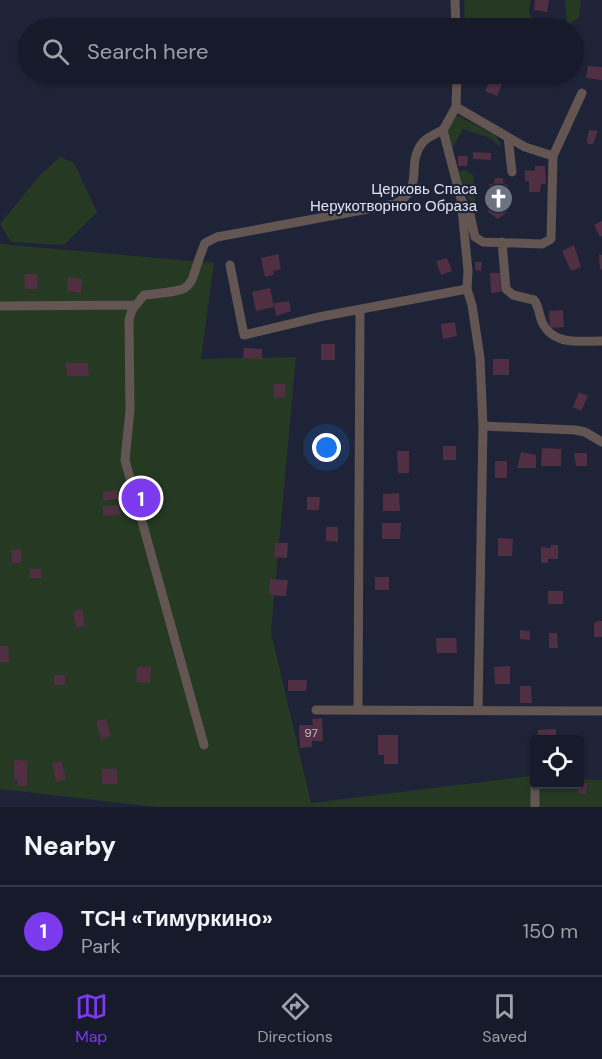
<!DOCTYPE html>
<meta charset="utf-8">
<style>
:root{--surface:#161a2a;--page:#232736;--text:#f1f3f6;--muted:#9ea1a8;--line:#353847;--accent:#7c3aed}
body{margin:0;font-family:"DM Sans",sans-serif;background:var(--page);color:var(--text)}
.controls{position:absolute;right:18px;bottom:18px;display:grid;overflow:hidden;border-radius:6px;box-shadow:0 2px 4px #0004}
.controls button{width:54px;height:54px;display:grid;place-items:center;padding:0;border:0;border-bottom:2px solid var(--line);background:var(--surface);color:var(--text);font:30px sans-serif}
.you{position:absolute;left:327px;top:448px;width:21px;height:21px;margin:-15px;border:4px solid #fff;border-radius:50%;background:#1a73e8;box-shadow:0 0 0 9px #1a73e833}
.badge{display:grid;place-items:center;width:39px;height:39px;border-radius:50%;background:var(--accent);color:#fff;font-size:20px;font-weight:700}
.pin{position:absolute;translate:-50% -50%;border:3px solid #fff;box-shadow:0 2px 6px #0006}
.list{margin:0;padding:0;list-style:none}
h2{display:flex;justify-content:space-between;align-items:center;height:78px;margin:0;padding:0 24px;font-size:26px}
h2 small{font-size:20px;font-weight:400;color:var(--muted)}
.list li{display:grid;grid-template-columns:39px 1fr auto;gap:18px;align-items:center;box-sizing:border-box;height:90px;padding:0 24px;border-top:2px solid var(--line)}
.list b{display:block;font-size:22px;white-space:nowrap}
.list p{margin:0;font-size:20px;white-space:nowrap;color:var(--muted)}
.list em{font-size:20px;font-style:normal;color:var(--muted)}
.icon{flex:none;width:33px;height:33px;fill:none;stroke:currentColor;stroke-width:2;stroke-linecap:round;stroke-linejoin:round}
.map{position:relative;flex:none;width:602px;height:807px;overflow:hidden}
.search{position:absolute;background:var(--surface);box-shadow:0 2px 4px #0004;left:18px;right:18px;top:18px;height:66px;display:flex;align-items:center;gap:15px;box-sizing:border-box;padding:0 21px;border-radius:33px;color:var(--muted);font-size:22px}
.sheet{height:168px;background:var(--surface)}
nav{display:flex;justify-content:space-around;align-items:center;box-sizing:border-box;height:84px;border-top:2px solid var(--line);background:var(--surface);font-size:16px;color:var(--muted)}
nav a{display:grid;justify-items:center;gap:3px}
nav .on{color:var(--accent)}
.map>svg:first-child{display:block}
.green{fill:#253923}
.building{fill:#512f42}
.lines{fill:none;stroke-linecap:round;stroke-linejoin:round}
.minor{stroke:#625552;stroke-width:9}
.labels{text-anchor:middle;stroke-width:4.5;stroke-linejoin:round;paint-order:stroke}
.number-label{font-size:12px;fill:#bcb6c5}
.poi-label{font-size:15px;fill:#dfe3f1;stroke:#1e2338;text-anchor:end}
</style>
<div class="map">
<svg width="602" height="807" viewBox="0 0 602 807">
<rect width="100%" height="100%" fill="#1e2338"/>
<path class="green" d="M464,0H531L529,11L532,21L504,22L494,28H465Z
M565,0H581L579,17L567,26Z
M459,116L496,136L501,145L499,146L490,138L463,129L450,152L447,127L452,117Z
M60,157L74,163L97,212L64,245L11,242L0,224L40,175Z
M464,170L473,175L477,231L470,201L458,178L459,172Z
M0,244L214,263L201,359L296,357L271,632L311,803L531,776H534V784H580V779L602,780V807H156L0,789Z"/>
<path class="building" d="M535,0H549L547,12L534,10Z
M588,66L602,67V80L586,78Z
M490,79L502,84L497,96L485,91Z
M589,130L598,131L593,144H588L587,141Z
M473,152L491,153V160L473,159Z
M458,156H468L467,166H458Z
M535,166H545L546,184H541L540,192H529V181H525V170L535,171Z
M495,178H503V184L508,185L507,212L498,219L488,212L489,184H494Z
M602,221V236L600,237L594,225Z
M574,245L581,267L571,271L562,251Z
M278,254L281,269L273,271L274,275L265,277L261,258Z
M599,255H602V269L600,270Z
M447,258L452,271L441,275L436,261Z
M475,262H482L481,271L475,270Z
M490,273H500L501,292L491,293Z
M24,274H37V289H25Z
M68,277L82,279L81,293L67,291Z
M270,288L274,307L256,311L252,292Z
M289,301L291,311L276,316L274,303Z
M563,310L564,327L550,328L549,311Z
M455,322L457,336L443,339L441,324Z
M321,344H335V360H321Z
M244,348L262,349V359L243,358Z
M493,359H509V375H493Z
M66,363H88L89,376H67Z
M274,384H285V397L274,398Z
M579,392L588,396L581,411L573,407Z
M443,446H456V460H443Z
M542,448L561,449V466H541Z
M397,451H409V473H398Z
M521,452L536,455V468H517Z
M574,453H587V466H576Z
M495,461H507V478H495Z
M118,490L119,499L103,501V492Z
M399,493L400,511H383V494Z
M307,497H320L319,510H307Z
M119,505L120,515L103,516V506Z
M382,523H401L400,539H382Z
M326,527H338V542L326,541Z
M498,538L513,539L512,556H498Z
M275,543H288L287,558L274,557Z
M551,545H558V559H548V563H541V547L551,548Z
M21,549V563H12L11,550Z
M30,569H41V578H30Z
M375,577H389V590H375Z
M270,579L288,580L286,596L269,595Z
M548,591H563V604H548Z
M82,609L85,626L76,628L73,611Z
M598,621H602V637H594V623Z
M520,630L530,631V640L520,639Z
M549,633H557L558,648H549Z
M436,638H456L457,653H437Z
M0,646H8L9,662H0Z
M510,666V684H495L494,667Z
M137,667H151L150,683L136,682Z
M54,675H65V685H54Z
M288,680H307L306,691H288Z
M520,686H531L532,703H520Z
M322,718L323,741H312V747L300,748L299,725H313L312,719Z
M106,719L111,736L101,739L96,721Z
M556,729V740H538V730Z
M378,735H398V764H384V755H378Z
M14,760L27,761V786H18V780H14Z
M61,761L66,779L56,782L52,763Z
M102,769H117V784H102Z
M580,782L587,783L586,794L577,793Z"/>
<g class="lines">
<path class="minor" d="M455,0L456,28
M457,74L456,107L443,130L461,199L470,215L475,237L483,242L542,244L551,239L553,156L582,93
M456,107L525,147L553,156
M508,137L512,172
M461,199L468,271L467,289L472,305L480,358L483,426L478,709
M502,242L506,289L513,295L534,300C539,306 539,315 542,322C553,346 580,341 602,341
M230,265L244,335L319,317L467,289
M0,306L135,305
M483,426L575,430L585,432L602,442
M358,708L360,310
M316,710L602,711
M204,745L125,460L130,410L129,320L132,310L144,295C202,289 185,291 205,243L217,237L395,204C427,187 404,165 423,142C428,137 437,133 443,130
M535,807V784"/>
</g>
<defs>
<symbol id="church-disc" viewBox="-11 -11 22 22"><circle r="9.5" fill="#6b7280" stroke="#1e2338"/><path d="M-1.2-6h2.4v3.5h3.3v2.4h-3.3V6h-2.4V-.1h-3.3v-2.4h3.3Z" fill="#fff"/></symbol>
</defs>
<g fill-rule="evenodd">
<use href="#church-disc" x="482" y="182" width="33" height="33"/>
</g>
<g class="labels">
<g class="number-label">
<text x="311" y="737">97</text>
</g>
<g class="poi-label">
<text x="477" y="194">Церковь Спаса<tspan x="477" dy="17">Нерукотворного Образа</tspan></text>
</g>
</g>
</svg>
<div class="controls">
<button><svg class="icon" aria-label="locate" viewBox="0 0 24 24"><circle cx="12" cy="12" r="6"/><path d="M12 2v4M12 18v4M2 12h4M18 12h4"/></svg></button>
</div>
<div class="you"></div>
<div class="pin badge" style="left:141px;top:498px">1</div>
<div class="search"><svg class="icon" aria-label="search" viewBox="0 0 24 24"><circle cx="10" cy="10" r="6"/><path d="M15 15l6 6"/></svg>Search here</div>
</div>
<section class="sheet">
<h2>Nearby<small></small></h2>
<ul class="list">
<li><span class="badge">1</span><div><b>ТСН «Тимуркино»</b><p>Park</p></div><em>150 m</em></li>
</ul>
</section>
<nav>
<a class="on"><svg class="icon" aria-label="map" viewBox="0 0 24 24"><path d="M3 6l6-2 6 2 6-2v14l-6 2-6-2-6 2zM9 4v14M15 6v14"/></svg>Map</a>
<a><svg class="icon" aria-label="directions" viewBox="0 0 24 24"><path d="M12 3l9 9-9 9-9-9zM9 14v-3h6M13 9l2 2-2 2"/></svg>Directions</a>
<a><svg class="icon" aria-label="saved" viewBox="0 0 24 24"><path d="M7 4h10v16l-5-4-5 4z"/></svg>Saved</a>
</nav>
